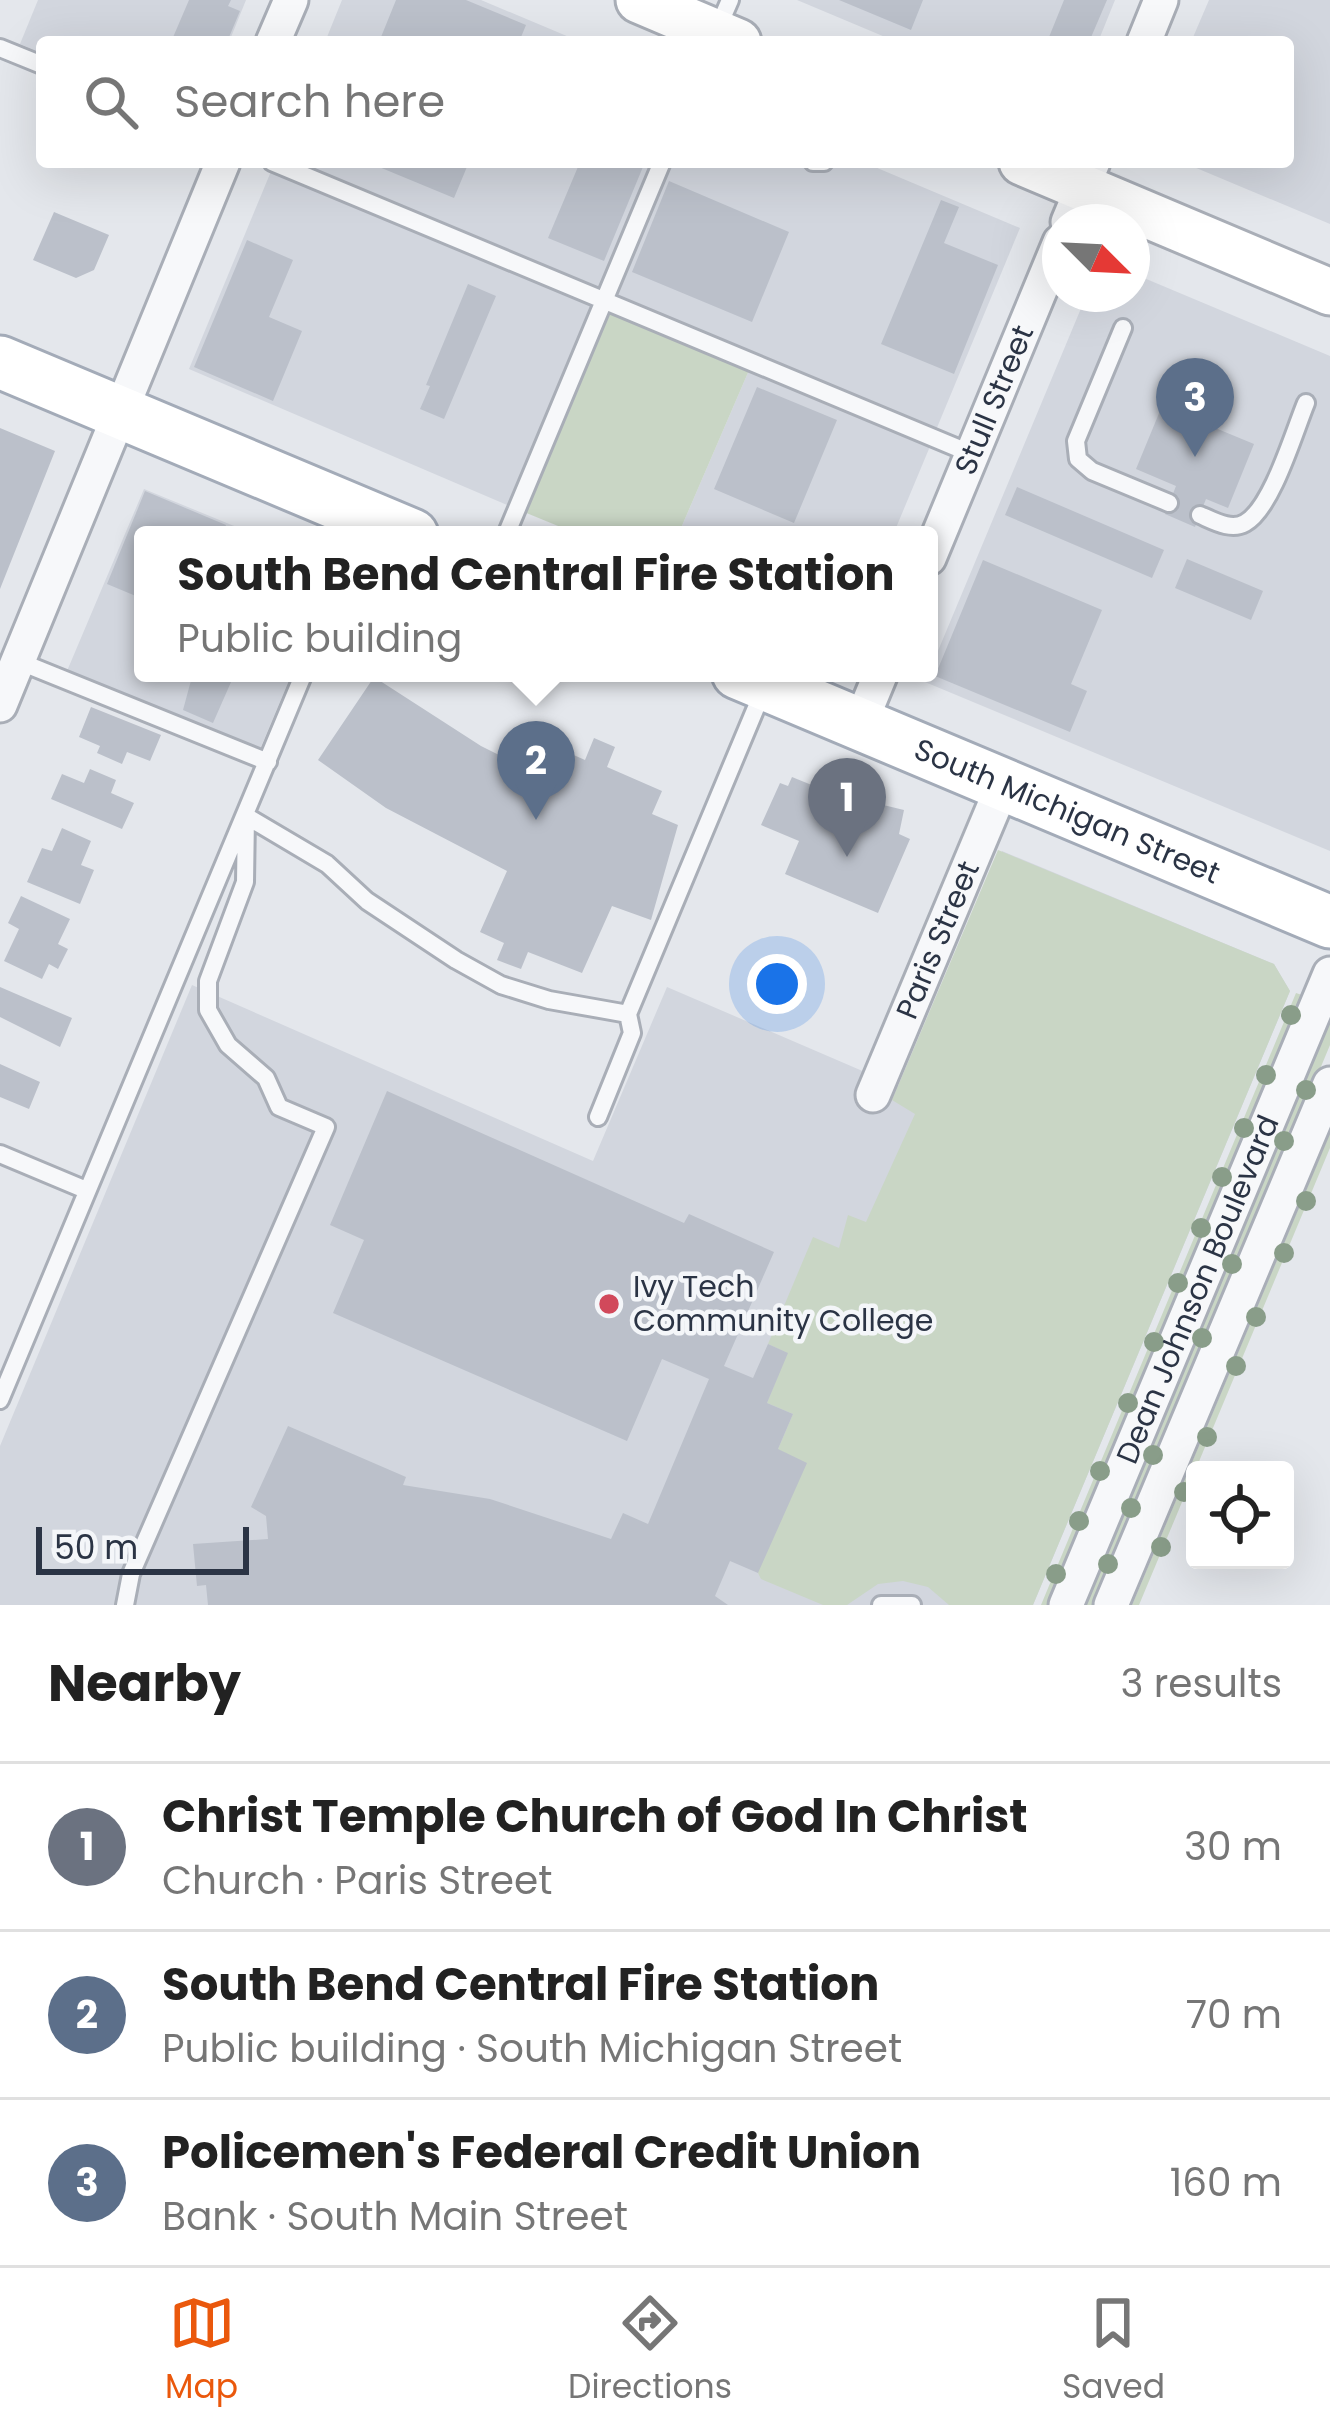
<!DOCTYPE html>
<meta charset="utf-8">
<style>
:root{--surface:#fff;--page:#f2f2f2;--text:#222;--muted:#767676;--line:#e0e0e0;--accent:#ea580c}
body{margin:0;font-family:Poppins,sans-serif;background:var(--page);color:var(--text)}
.controls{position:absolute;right:36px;bottom:36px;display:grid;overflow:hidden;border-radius:12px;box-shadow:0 12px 48px #0002}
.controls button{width:108px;height:108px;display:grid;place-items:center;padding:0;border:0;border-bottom:3px solid var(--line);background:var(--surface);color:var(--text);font:60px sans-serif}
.compass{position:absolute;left:1042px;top:204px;width:108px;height:108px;border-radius:50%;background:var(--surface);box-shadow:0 12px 48px #0002;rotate:114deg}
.scale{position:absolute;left:36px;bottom:30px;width:213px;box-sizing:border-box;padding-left:12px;border:6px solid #2b3445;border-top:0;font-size:33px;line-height:42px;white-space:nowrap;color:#2b3445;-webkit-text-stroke:9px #f4f6f9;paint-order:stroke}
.you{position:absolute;left:777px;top:984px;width:42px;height:42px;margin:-30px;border:9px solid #fff;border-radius:50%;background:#1a73e8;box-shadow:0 0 0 18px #1a73e833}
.badge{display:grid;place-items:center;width:78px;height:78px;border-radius:50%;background:var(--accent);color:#fff;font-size:39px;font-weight:700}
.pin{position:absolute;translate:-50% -99px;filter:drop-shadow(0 3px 6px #0008)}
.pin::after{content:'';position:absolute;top:63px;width:42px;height:36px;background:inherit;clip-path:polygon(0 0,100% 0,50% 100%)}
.popup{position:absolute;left:134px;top:526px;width:804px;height:156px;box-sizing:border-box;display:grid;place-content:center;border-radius:12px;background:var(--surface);filter:drop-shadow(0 3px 9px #0005);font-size:39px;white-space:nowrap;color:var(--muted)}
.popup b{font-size:45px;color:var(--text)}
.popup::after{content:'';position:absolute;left:50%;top:100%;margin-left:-24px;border:24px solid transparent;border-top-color:var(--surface)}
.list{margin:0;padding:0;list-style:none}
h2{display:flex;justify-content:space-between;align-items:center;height:156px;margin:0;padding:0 48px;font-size:51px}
h2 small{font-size:39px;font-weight:400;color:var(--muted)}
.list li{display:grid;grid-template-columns:78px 1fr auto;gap:36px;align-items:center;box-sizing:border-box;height:168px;padding:0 48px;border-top:3px solid var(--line)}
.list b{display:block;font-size:45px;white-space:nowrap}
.list p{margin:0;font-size:39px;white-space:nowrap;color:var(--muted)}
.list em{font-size:39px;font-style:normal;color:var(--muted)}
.icon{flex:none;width:66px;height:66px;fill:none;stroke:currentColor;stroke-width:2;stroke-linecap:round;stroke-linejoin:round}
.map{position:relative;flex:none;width:1330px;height:1605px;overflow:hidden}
.search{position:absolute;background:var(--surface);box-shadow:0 12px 48px #0002;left:36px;right:36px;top:36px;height:132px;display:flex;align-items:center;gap:30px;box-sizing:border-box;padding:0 42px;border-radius:12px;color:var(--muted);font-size:45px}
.sheet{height:660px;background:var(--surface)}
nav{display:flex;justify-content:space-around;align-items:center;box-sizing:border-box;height:168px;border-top:3px solid var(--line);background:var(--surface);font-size:33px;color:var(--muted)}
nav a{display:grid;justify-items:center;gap:6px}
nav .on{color:var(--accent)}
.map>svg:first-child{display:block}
.built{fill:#d2d6de}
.green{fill:#c9d6c5}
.building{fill:#bbc0ca}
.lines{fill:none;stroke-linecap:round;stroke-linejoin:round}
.lane-casing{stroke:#a9aeb7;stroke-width:22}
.street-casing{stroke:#a9aeb7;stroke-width:39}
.secondary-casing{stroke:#a9aeb7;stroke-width:51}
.primary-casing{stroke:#a3abb8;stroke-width:57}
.lane{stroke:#f7f8fa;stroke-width:16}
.street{stroke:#f7f8fa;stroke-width:33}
.secondary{stroke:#fff;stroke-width:45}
.primary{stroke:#fff;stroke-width:51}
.tree{fill:#899d89}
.poi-dot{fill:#d1495b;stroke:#f4f6f9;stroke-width:4.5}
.labels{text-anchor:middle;stroke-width:9;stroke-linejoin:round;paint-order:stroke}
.street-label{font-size:30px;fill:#2b3445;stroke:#f4f6f9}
.poi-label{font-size:30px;fill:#2b3445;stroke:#f4f6f9;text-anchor:start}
</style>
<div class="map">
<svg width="1330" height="1605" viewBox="0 0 1330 1605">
<rect width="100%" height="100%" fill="#e4e7ec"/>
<path class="built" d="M38,0H246L229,42H42V53L20,44Z
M342,0H481L581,42H325Z
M797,0H1115L1098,42H897Z
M1209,0H1330V224L1182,162H1288V42H1191Z
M297,162H652L599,289Z
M673,162H863L1020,228L936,430L617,296Z
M272,169L596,304L512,507L189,369Z
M1132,273L1330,356V851L925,682L1087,294H1132Z
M750,368L931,444L893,535H678Z
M144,489L256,535H143V673H292L260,749L67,671Z
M1002,851L1274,964L1290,991L1033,1605H0V1446L192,985L593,1161L667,987L902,1088Z"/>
<path class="green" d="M610,309L750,368L678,535H580L524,512Z
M998,850L1274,964L1290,991L1033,1605H949L928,1587L903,1581L878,1584L847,1605H823L761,1579L758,1573L778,1449L793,1414L767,1403L787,1353L768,1344L813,1237L839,1248L848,1215L866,1222L915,1114L892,1100Z
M1296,993L1302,995L1280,1048L1047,1605H1041Z
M1330,1015V1045L1097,1605H1083Z
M1330,1133V1148L1139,1605H1132Z"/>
<path class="building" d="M189,0H231L228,6L240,11L227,42H171Z
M396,0H466L526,25L519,42H379Z
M839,0H923L911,30Z
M1064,0H1107L1089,42H1047Z
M367,162H469L454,198Z
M580,162H645L604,261L548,238Z
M669,181L789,232L752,322L632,272Z
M941,200L959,207L944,243L998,265L954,374L881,344Z
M54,212L109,235L94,270L76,278L33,260Z
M247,240L293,260L269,317L302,331L273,401L194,367Z
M468,284L496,296L444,419L420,409L430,386L426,385Z
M757,387L837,420L794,523L714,489Z
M1162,406L1254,444L1228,508L1206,499L1195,527L1165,514L1176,486L1136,469Z
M0,428L55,451L0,589Z
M1017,487L1164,550L1152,578L1005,515Z
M145,491L226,525L222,535H143V599L107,584Z
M1187,559L1263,591L1251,620L1175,588Z
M983,560L1102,610L1071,684L1087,691L1070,732L935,676Z
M193,673H235L213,723L183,710Z
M374,677L481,746L547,779L560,749L585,760L594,738L615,747L607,767L662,791L652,814L678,825L651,920L612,906L582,973L528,952L521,969L497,960L504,943L480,932L507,871L386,808L318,760Z
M91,707L161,735L150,761L127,752L122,764L97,753L100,746L79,737Z
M90,769L116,780L111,793L134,803L122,829L51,799L62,774L84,783Z
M792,777L824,790L820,800L844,811L858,792L875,803L904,810L899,834L910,839L878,913L785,874L799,841L761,825L780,783L788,786Z
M62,828L91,841L81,865L94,870L80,904L27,882L42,848L52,851Z
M21,896L70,919L58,944L68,949L58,969L49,964L42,979L4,961L19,929L8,923Z
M0,987L72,1018L60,1047L0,1017Z
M0,1064L40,1082L29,1109L0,1097Z
M387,1091L684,1223L689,1214L774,1252L724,1366L753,1378L768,1344L788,1353L767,1403L793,1414L778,1449L807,1463L758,1573L730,1561L715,1596L728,1605H208L206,1585L197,1586L193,1544L268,1539L266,1516L251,1507L288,1426L406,1477L403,1485L490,1499L611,1539L623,1513L648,1524L709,1379L662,1359L627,1441L333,1313L364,1240L330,1225Z"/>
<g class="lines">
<defs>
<path id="lane" d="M717,30L730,0
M0,48L42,65
M272,162L972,454
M813,162H824
M1123,328L1076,441L1078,459L1092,471L1169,503
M1200,515C1214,521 1231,531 1245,523C1272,508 1294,432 1306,403
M506,535L662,162
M18,661L268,762
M598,1117L632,1033L628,1014L763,691
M0,1154L86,1190
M0,1400L304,673
M125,1605L131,1574L326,1127L279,1107L266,1078L228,1045L208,1010V981L245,882L246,816L327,864L367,901L456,960L501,985L549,1000L628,1014
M881,1605H912"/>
<g id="street">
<path d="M273,42L291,0"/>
<path d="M1144,42L1161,0"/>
<path d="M1068,222L1093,162"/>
<path id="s1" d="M929,558L1060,242"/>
<path d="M0,705L223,162"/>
<path d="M860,724L881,673"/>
<path id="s2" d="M873,1095L1003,785"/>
<path id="s3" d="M1066,1605L1330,974"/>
<path d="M1111,1605L1330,1084"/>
</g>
<path id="secondary" d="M639,0L738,42
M1022,162L1330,292"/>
<g id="primary">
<path d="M0,362L412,535"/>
<path id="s4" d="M738,673L1330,922"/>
</g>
</defs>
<use href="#lane" class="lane-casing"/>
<use href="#street" class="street-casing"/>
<use href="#secondary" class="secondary-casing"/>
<use href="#primary" class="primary-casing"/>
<use href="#lane" class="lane"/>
<use href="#street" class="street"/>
<use href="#secondary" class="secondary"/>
<use href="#primary" class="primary"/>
</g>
<g class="tree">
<circle cx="1291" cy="1015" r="10"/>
<circle cx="1266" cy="1075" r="10"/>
<circle cx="1306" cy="1090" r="10"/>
<circle cx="1244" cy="1128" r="10"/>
<circle cx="1284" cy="1141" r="10"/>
<circle cx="1222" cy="1177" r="10"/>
<circle cx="1306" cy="1201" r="10"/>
<circle cx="1201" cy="1228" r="10"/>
<circle cx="1284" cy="1253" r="10"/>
<circle cx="1232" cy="1264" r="10"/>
<circle cx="1178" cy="1283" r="10"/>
<circle cx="1256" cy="1317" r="10"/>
<circle cx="1202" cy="1338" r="10"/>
<circle cx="1154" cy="1342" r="10"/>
<circle cx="1236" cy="1366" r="10"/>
<circle cx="1128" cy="1403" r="10"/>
<circle cx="1207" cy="1437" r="10"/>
<circle cx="1153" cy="1455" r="10"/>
<circle cx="1100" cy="1471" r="10"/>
<circle cx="1184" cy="1492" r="10"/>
<circle cx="1131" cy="1508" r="10"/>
<circle cx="1079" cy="1521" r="10"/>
<circle cx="1161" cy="1547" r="10"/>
<circle cx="1108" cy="1564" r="10"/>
<circle cx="1056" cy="1574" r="10"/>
</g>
<circle class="poi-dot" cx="609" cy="1304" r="12"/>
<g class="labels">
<g class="street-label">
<text dy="10" stroke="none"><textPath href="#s1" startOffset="171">Stull Street</textPath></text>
<text dy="10" stroke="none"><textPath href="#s4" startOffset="357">South Michigan Street</textPath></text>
<text dy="10" stroke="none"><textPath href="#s2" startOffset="168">Paris Street</textPath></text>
<text dy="10" stroke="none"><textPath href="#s3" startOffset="342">Dean Johnson Boulevard</textPath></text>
</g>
<g class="poi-label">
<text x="633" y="1297">Ivy Tech<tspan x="633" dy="34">Community College</tspan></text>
</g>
</g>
</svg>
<div class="controls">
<button><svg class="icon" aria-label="locate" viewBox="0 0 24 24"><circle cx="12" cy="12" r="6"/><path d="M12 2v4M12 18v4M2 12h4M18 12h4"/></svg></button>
</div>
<svg class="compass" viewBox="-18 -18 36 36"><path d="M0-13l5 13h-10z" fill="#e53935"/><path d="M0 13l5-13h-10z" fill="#767676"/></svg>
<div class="scale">50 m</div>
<div class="you"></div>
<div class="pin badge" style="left:847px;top:857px;background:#6b7280">1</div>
<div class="pin badge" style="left:536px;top:820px;background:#5c6f8a">2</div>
<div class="popup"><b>South Bend Central Fire Station</b>Public building</div>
<div class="pin badge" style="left:1195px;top:457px;background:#5c6f8a">3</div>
<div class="search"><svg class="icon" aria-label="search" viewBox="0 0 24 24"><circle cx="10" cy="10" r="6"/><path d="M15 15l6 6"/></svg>Search here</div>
</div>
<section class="sheet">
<h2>Nearby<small>3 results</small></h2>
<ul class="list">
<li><span class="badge" style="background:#6b7280">1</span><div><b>Christ Temple Church of God In Christ</b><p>Church · Paris Street</p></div><em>30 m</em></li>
<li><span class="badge" style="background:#5c6f8a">2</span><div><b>South Bend Central Fire Station</b><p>Public building · South Michigan Street</p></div><em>70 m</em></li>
<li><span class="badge" style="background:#5c6f8a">3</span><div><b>Policemen's Federal Credit Union</b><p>Bank · South Main Street</p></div><em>160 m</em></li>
</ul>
</section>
<nav>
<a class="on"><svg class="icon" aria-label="map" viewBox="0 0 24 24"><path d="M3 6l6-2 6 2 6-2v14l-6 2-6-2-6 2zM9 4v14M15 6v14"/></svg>Map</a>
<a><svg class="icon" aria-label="directions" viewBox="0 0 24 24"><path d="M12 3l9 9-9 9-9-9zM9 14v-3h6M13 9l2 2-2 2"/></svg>Directions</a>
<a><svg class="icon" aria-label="saved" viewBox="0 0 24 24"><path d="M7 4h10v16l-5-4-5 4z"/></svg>Saved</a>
</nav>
